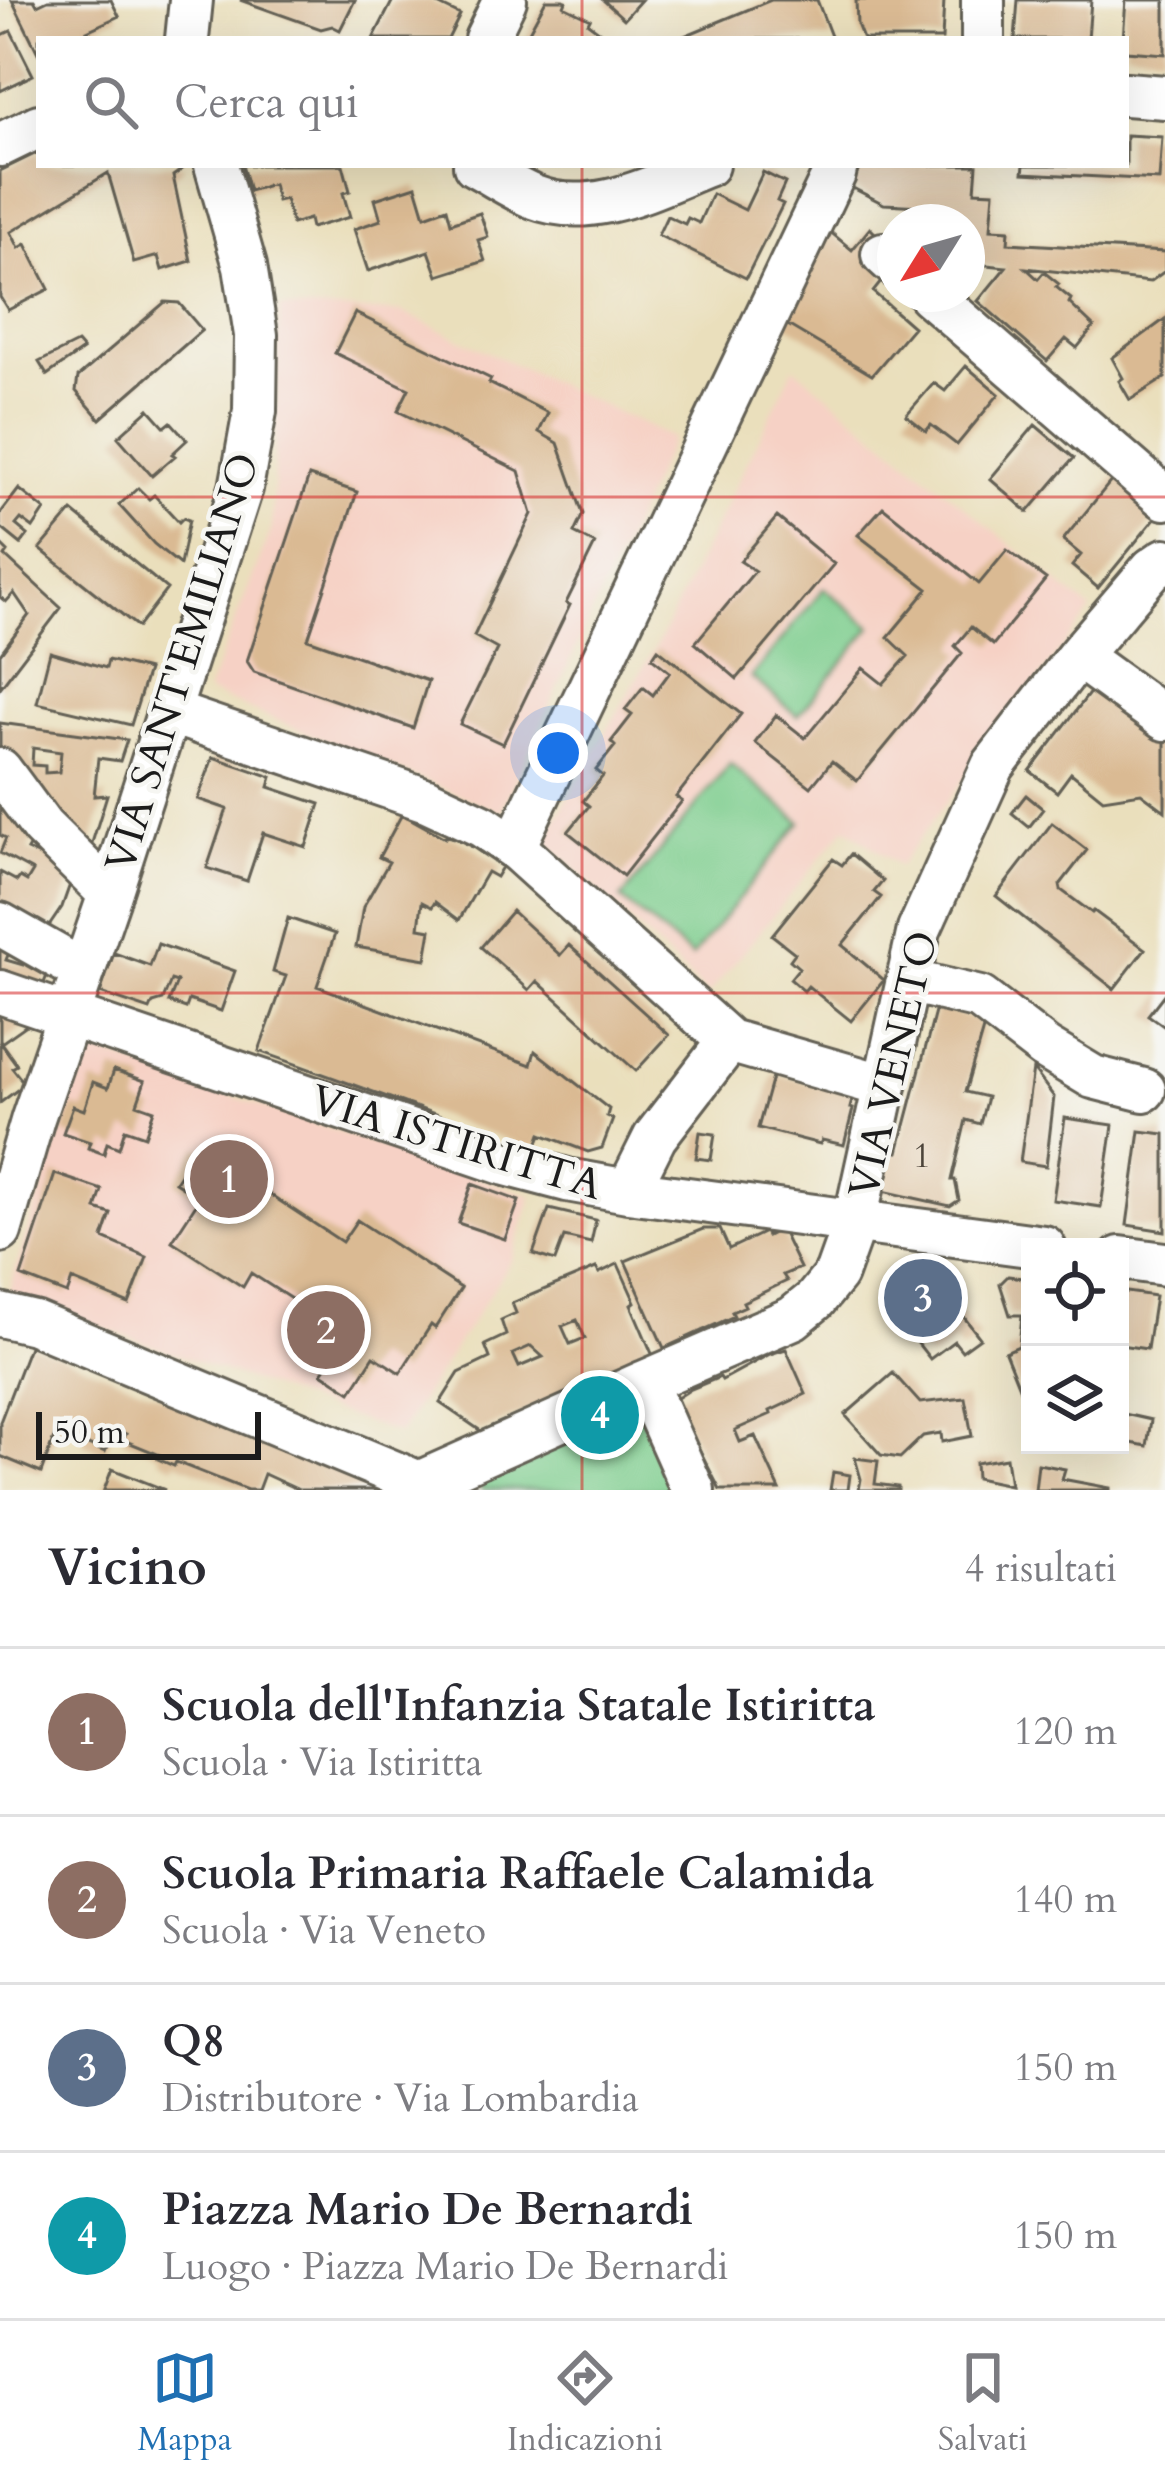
<!DOCTYPE html>
<html lang="it">
<meta charset="utf-8">
<style>
:root{--surface:#fff;--page:#f2f2f3;--text:#2b2b33;--muted:#7c7c81;--line:#e1e1e2;--accent:#1f6fb2}
body{margin:0;font-family:Cardo,serif;background:var(--page);color:var(--text)}
.controls{position:absolute;right:36px;bottom:36px;display:grid;overflow:hidden;border-radius:0px;box-shadow:0 12px 48px #0002}
.controls button{width:108px;height:108px;display:grid;place-items:center;padding:0;border:0;border-bottom:3px solid var(--line);background:var(--surface);color:var(--text);font:60px sans-serif}
.compass{position:absolute;left:877px;top:204px;width:108px;height:108px;border-radius:50%;background:var(--surface);box-shadow:0 12px 48px #0002;rotate:233deg}
.scale{position:absolute;left:36px;bottom:30px;width:225px;box-sizing:border-box;padding-left:12px;border:6px solid #1c1c1c;border-top:0;font-size:33px;line-height:42px;white-space:nowrap;color:#1c1c1c;-webkit-text-stroke:9px #f6f6f2;paint-order:stroke}
.you{position:absolute;left:558px;top:753px;width:42px;height:42px;margin:-30px;border:9px solid #fff;border-radius:50%;background:#1a73e8;box-shadow:0 0 0 18px #1a73e833}
.badge{display:grid;place-items:center;width:78px;height:78px;border-radius:50%;background:var(--accent);color:#fff;font-size:39px;font-weight:700}
.pin{position:absolute;translate:-50% -50%;border:6px solid #fff;box-shadow:0 3px 12px #0006}
.list{margin:0;padding:0;list-style:none}
h2{display:flex;justify-content:space-between;align-items:center;height:156px;margin:0;padding:0 48px;font-size:51px}
h2 small{font-size:39px;font-weight:400;color:var(--muted)}
.list li{display:grid;grid-template-columns:78px 1fr auto;gap:36px;align-items:center;box-sizing:border-box;height:168px;padding:0 48px;border-top:3px solid var(--line)}
.list b{display:block;font-size:45px;white-space:nowrap}
.list p{margin:0;font-size:39px;white-space:nowrap;color:var(--muted)}
.list em{font-size:39px;font-style:normal;color:var(--muted)}
.icon{flex:none;width:66px;height:66px;fill:none;stroke:currentColor;stroke-width:2;stroke-linecap:round;stroke-linejoin:round}
.map{position:relative;flex:none;width:1165px;height:1490px;overflow:hidden}
.search{position:absolute;background:var(--surface);box-shadow:0 12px 48px #0002;left:36px;right:36px;top:36px;height:132px;display:flex;align-items:center;gap:30px;box-sizing:border-box;padding:0 42px;border-radius:0px;color:var(--muted);font-size:45px}
.sheet{height:828px;background:var(--surface)}
nav{display:flex;justify-content:space-around;align-items:center;box-sizing:border-box;height:168px;border-top:3px solid var(--line);background:var(--surface);font-size:33px;color:var(--muted)}
nav a{display:grid;justify-items:center;gap:6px}
nav .on{color:var(--accent)}
.map>svg:first-child{display:block}
.built{fill:#f6d1c5}
.green{fill:#7ecd8e;stroke:#4d7455;stroke-width:3}
.building{fill:#daba93;fill-rule:evenodd}
.lines{fill:none;stroke-linecap:round;stroke-linejoin:round}
.minor-casing{stroke:#646054;stroke-width:48}
.minor{stroke:#fff;stroke-width:42}
.grid{fill:none;stroke:#d62828;stroke-width:3;stroke-opacity:0.55}
.labels{text-anchor:middle;stroke-width:9;stroke-linejoin:round;paint-order:stroke}
.number-label{font-size:36px;fill:#4c443a}
.street-label{font-size:42px;fill:#1c1c1c;stroke:#f6f6f2}
</style>
<div class="map">
<svg width="1165" height="1490" viewBox="0 0 1165 1490">
<rect width="100%" height="100%" fill="#f6f6f2"/>
<filter id="ink" filterUnits="userSpaceOnUse"><feTurbulence type="fractalNoise" baseFrequency=".00833" numOctaves="2"/><feDisplacementMap in="SourceGraphic" scale="24" xChannelSelector="R" yChannelSelector="G"/><feConvolveMatrix kernelMatrix="1 2 1 2 8 2 1 2 1" color-interpolation-filters="sRGB"/></filter>
<filter id="wash" filterUnits="userSpaceOnUse"><feTurbulence type="fractalNoise" baseFrequency=".004" numOctaves="4" result="noise"/><feDisplacementMap in="SourceGraphic" scale="48" xChannelSelector="R" yChannelSelector="G"/><feGaussianBlur stdDeviation="2.7" result="paint"/><feColorMatrix in="noise" values="0 0 0 0 0 0 0 0 0 0 0 0 0 0 0 0 0 1.4 0 .05"/><feComposite in="paint" operator="in"/></filter>
<g filter="url(#wash)">
<rect width="100%" height="100%" fill="#eadfbc"/>
<path class="built" d="M280,308L402,312L672,438L501,812L207,692L272,528Z
M794,367L1091,610L899,866L846,827L708,995L544,840L662,635Z
M86,1048L532,1196L512,1259L399,1434L8,1294Z"/>
<path class="green" d="M824,588L872,627L798,716L751,677Z
M730,764L801,822L692,957L621,899Z
M637,1407L674,1490H482L476,1478Z"/>
<g id="blocks">
<path class="building" d="M12,0H34L37,5L48,0H111L119,16L87,31L91,39H39V55Z
M240,0H355L340,30L332,26L321,29Z
M393,0H429L460,15L448,39H373Z
M546,0H563L566,1L564,6L590,19L588,23L600,32L596,39H525Z
M603,0H641L624,19Z
M771,0H817L832,39H677Z
M856,0H944L942,39H863L857,24Z
M1018,0H1091L1088,39H1015Z
M1126,0H1165V54L1126,51V39H1123Z
M11,31L33,75L0,91V36Z
M1126,135L1162,137L1159,180L1023,173L1024,165H1126Z
M39,152V165H183L184,168L173,176L191,261L162,270L158,256L134,263L108,173L11,232L19,248L26,244L49,289L8,310L0,297V171Z
M242,165H343L350,191L343,193L350,217L311,228L309,219L292,224L285,199L277,201L273,184L249,191Z
M861,165H977L975,191L994,192L991,229L1009,230L1008,243L1165,252V271L1150,282L1026,268L1038,279L1044,272L1059,284L1056,287L1071,299L1069,303L1094,327L1077,348L1066,339L1047,361L978,301L1006,267L967,263V222H938L939,207L884,204L851,187Z
M763,172L785,183L777,201L783,204L746,278L658,235L667,216L685,224L688,218L699,223L712,194L745,210Z
M416,186L425,216L447,208L451,223L480,213L488,237L478,240L485,261L438,276L429,251L368,271L354,229L381,220L375,199Z
M870,228L880,238L885,277L873,292L913,327L872,375L786,324L828,230L852,250Z
M165,302L179,303L202,330L100,419L76,391L78,377Z
M355,313L491,379L489,383L548,413L539,432L558,443L583,514L574,533L595,544L566,603L570,605L503,744L460,724L497,649L474,636L532,514L519,471L398,411L409,389L335,353Z
M1165,319V378L1130,400L1119,381L1123,378L1112,358Z
M77,343L83,350L47,375L39,362Z
M966,366L999,394L957,445L931,425L926,431L906,415L934,383L945,391Z
M149,409L165,427L171,422L187,440L172,454L175,456L152,476L118,437Z
M1035,425L1074,458L1028,512L990,479Z
M1116,475L1161,511L1098,588L1072,566L1081,555L1063,540Z
M309,476L357,492L308,639L428,681L413,728L254,672L247,661Z
M138,488L149,499L154,495L179,522L183,518L189,520L180,565L154,544L119,505Z
M19,489L45,510L33,528L21,519L16,525L28,535L21,544L0,527V514Z
M883,507L979,584L1007,550L1046,579L993,645L971,627L955,646L962,653L857,781L832,761L811,787L755,743L776,715L805,738L863,668L883,684L908,656L888,637L928,589L858,535Z
M72,511L167,589L138,627L40,549Z
M777,517L834,564L737,679L695,643L755,571L740,561Z
M0,544L8,552L5,556L61,608L0,688V654L29,615L14,593L6,602L0,597Z
M658,649L741,714L676,797L682,801L623,876L568,832L589,806L583,801L603,776L596,770L615,746L611,742L632,715L625,710L643,687L653,695L670,672L652,658Z
M50,652L106,668L108,660L148,670L131,725L37,703Z
M1094,687L1165,741V811L1141,793L1103,799L1071,773L1057,792L1030,771Z
M0,723L127,740L120,761L98,758L94,796L107,795L92,843L85,846L14,778L0,748ZM33,748L61,752L59,772L45,773V766L32,765Z
M213,757L272,777L269,787L320,804L306,847L263,833L247,881L207,868L227,809L198,799Z
M1026,795L1043,809L1029,827L1012,813Z
M0,806L38,831L27,850L38,855L47,840L75,870L62,907L41,938L0,911V872L17,881L20,877L27,881L33,871L0,853L6,838L0,835Z
M402,814L445,838L446,836L455,838L474,848L502,867L496,877L487,872L459,920L435,902L432,907L422,902L419,928L431,930L426,959L356,947L363,907L389,862L379,857Z
M1052,823L1087,850L1060,885L1061,890L1092,913L1094,911L1145,949L1114,989L996,896Z
M851,854L883,881L874,892L881,897L842,945L884,980L851,1021L808,986L804,991L790,979L799,968L790,960L795,953L772,935L833,859L842,865Z
M512,911L560,955L569,945L669,1035L636,1071L537,981L529,990L481,947Z
M288,918L335,934L317,986L531,1065L535,1051L609,1109L607,1116L613,1119L602,1148L588,1152L541,1134L535,1150L259,1051L286,976L273,972Z
M0,932L14,939L6,960L23,965L30,950L52,963L42,988L0,976Z
M158,944L235,971L221,1011L189,1000L186,1008L169,1002L177,982L171,980L163,1000L153,1003L150,1010L100,993L114,953L150,966Z
M1165,993V1027L1148,1015Z
M936,1008L977,1020L983,1030L965,1092L987,1097L980,1124L966,1120L952,1180H955L959,1200L950,1206L883,1191L892,1151L898,1152Z
M0,1010L31,1022L1,1043L17,1065L12,1068L25,1084L0,1103Z
M1033,1069L1054,1097L1046,1166L1020,1162Z
M114,1070L145,1081L137,1104L154,1110L145,1136L125,1129L119,1148L107,1143L104,1154L88,1148L90,1142L63,1133L73,1106L84,1110L93,1082L108,1088Z
M773,1074L854,1093L850,1108L853,1109L844,1145L822,1140L820,1144L758,1128Z
M1065,1118L1113,1125L1101,1207L1053,1200Z
M1140,1131L1165,1134V1231L1127,1225Z
M700,1132L715,1134L711,1160L696,1158Z
M198,1147L342,1242L357,1220L461,1288L435,1328L431,1325L400,1373L374,1356L351,1392L322,1373L329,1363L287,1336L305,1308L251,1273L243,1287L172,1241L200,1198L175,1182Z
M55,1174L102,1190L96,1209L111,1214L103,1238L147,1257L129,1304L72,1280L67,1294L21,1276Z
M472,1184L519,1201L505,1239L458,1223Z
M549,1209L596,1220L591,1243L564,1237L555,1261L533,1254Z
M703,1229H720L729,1249L765,1232L767,1236L781,1229L800,1268L783,1275L787,1281L743,1302L745,1306L732,1312L734,1316L664,1348L625,1261Z
M618,1264L635,1302L631,1305L653,1356L481,1431L440,1403L459,1373L490,1358L485,1345L506,1335L501,1320L516,1313L512,1303L596,1268L599,1273ZM577,1320L585,1338L570,1344L562,1326ZM531,1346L543,1357L519,1367L513,1354Z
M1008,1276L1030,1279V1394L1021,1392L1005,1352L1019,1346L1022,1315H1010L1000,1284Z
M1120,1291L1155,1296L1147,1349L1120,1345Z
M960,1312L980,1338L962,1351L954,1341L930,1359L912,1336L932,1319L938,1328Z
M30,1344L374,1480L388,1490H299L264,1474L258,1490H247L176,1462L174,1466L158,1459L160,1455L123,1440L126,1434L114,1429L105,1452L83,1443L86,1435L59,1424L41,1473L0,1456V1422Z
M786,1349L806,1394L770,1411L771,1414L735,1430L740,1442L755,1436L780,1490H720L674,1400L691,1389L720,1377L722,1380L770,1354Z
M893,1373L920,1403L965,1398L972,1436L942,1442L941,1433L923,1436L900,1458L881,1455L845,1415Z
M1120,1413L1151,1420L1147,1446L1120,1441Z
M855,1458L878,1461L875,1484L898,1487V1490H859L861,1479Z
M1006,1458L1010,1485L976,1478L975,1463Z
M1038,1464L1065,1469L1062,1479L1110,1488V1490H1035Z
M112,1469L165,1490H104Z
M833,1472L850,1475L848,1490H830Z"/>
</g>
</g>
<g filter="url(#ink)">
<use href="#blocks" fill-opacity="0" stroke="#646054" stroke-width="3"/>
<g class="lines">
<defs>
<path id="minor" d="M983,0V39
M187,39L191,0
M486,39L505,0
M1126,94L1165,97
M0,145L39,126
M475,165C494,175 514,189 534,197C593,220 653,186 707,165
M883,254L895,265
M929,294L1165,498
M1078,656L1165,719
M169,712L427,800L483,826L514,847L729,1041L885,1086
M0,770L42,827L110,894
M514,847L834,174L836,165
M0,924L83,971
M908,981L980,998L1045,1048L1093,1077L1144,1090
M0,992L506,1164L567,1180L628,1191L1044,1247
M628,1191L655,1137L729,1041
M0,1231L33,1118L110,894L241,488L255,411L256,335L245,266L216,165
M1120,1258L1165,1264
M0,1315L34,1323L419,1483
M645,1382L793,1318L815,1300L836,1274L855,1221L919,930L993,766L1078,656L1152,569L1165,560
M422,1490L419,1483L645,1382L693,1490"/>
</defs>
<use href="#minor" class="minor-casing"/>
<use href="#minor" class="minor"/>
</g>
</g>
<path class="grid" d="M582,0V39M582,165V1490M0,497H1165M0,993H1165"/>
<g class="labels">
<g class="number-label">
<text x="922" y="1167">1</text>
</g>
<g class="street-label">
<text transform="translate(181 662) rotate(-73)" y="15">VIA SANT'EMILIANO</text>
<text transform="translate(892 1064) rotate(-77)" y="15">VIA VENETO</text>
<text transform="translate(457 1141) rotate(17)" y="15">VIA ISTIRITTA</text>
</g>
</g>
</svg>
<div class="controls">
<button><svg class="icon" aria-label="locate" viewBox="0 0 24 24"><circle cx="12" cy="12" r="6"/><path d="M12 2v4M12 18v4M2 12h4M18 12h4"/></svg></button>
<button><svg class="icon" aria-label="layers" viewBox="0 0 24 24"><path d="M12 4l9 5-9 5-9-5zM3 14l9 5 9-5"/></svg></button>
</div>
<svg class="compass" viewBox="-18 -18 36 36"><path d="M0-13l5 13h-10z" fill="#e53935"/><path d="M0 13l5-13h-10z" fill="#7c7c81"/></svg>
<div class="scale">50 m</div>
<div class="you"></div>
<div class="pin badge" style="left:229px;top:1179px;background:#8d6e63">1</div>
<div class="pin badge" style="left:326px;top:1330px;background:#8d6e63">2</div>
<div class="pin badge" style="left:923px;top:1298px;background:#5c6f8a">3</div>
<div class="pin badge" style="left:600px;top:1415px;background:#0f9aa8">4</div>
<div class="search"><svg class="icon" aria-label="search" viewBox="0 0 24 24"><circle cx="10" cy="10" r="6"/><path d="M15 15l6 6"/></svg>Cerca qui</div>
</div>
<section class="sheet">
<h2>Vicino<small>4 risultati</small></h2>
<ul class="list">
<li><span class="badge" style="background:#8d6e63">1</span><div><b>Scuola dell'Infanzia Statale Istiritta</b><p>Scuola · Via Istiritta</p></div><em>120 m</em></li>
<li><span class="badge" style="background:#8d6e63">2</span><div><b>Scuola Primaria Raffaele Calamida</b><p>Scuola · Via Veneto</p></div><em>140 m</em></li>
<li><span class="badge" style="background:#5c6f8a">3</span><div><b>Q8</b><p>Distributore · Via Lombardia</p></div><em>150 m</em></li>
<li><span class="badge" style="background:#0f9aa8">4</span><div><b>Piazza Mario De Bernardi</b><p>Luogo · Piazza Mario De Bernardi</p></div><em>150 m</em></li>
</ul>
</section>
<nav>
<a class="on"><svg class="icon" aria-label="map" viewBox="0 0 24 24"><path d="M3 6l6-2 6 2 6-2v14l-6 2-6-2-6 2zM9 4v14M15 6v14"/></svg>Mappa</a>
<a><svg class="icon" aria-label="directions" viewBox="0 0 24 24"><path d="M12 3l9 9-9 9-9-9zM9 14v-3h6M13 9l2 2-2 2"/></svg>Indicazioni</a>
<a><svg class="icon" aria-label="saved" viewBox="0 0 24 24"><path d="M7 4h10v16l-5-4-5 4z"/></svg>Salvati</a>
</nav>
